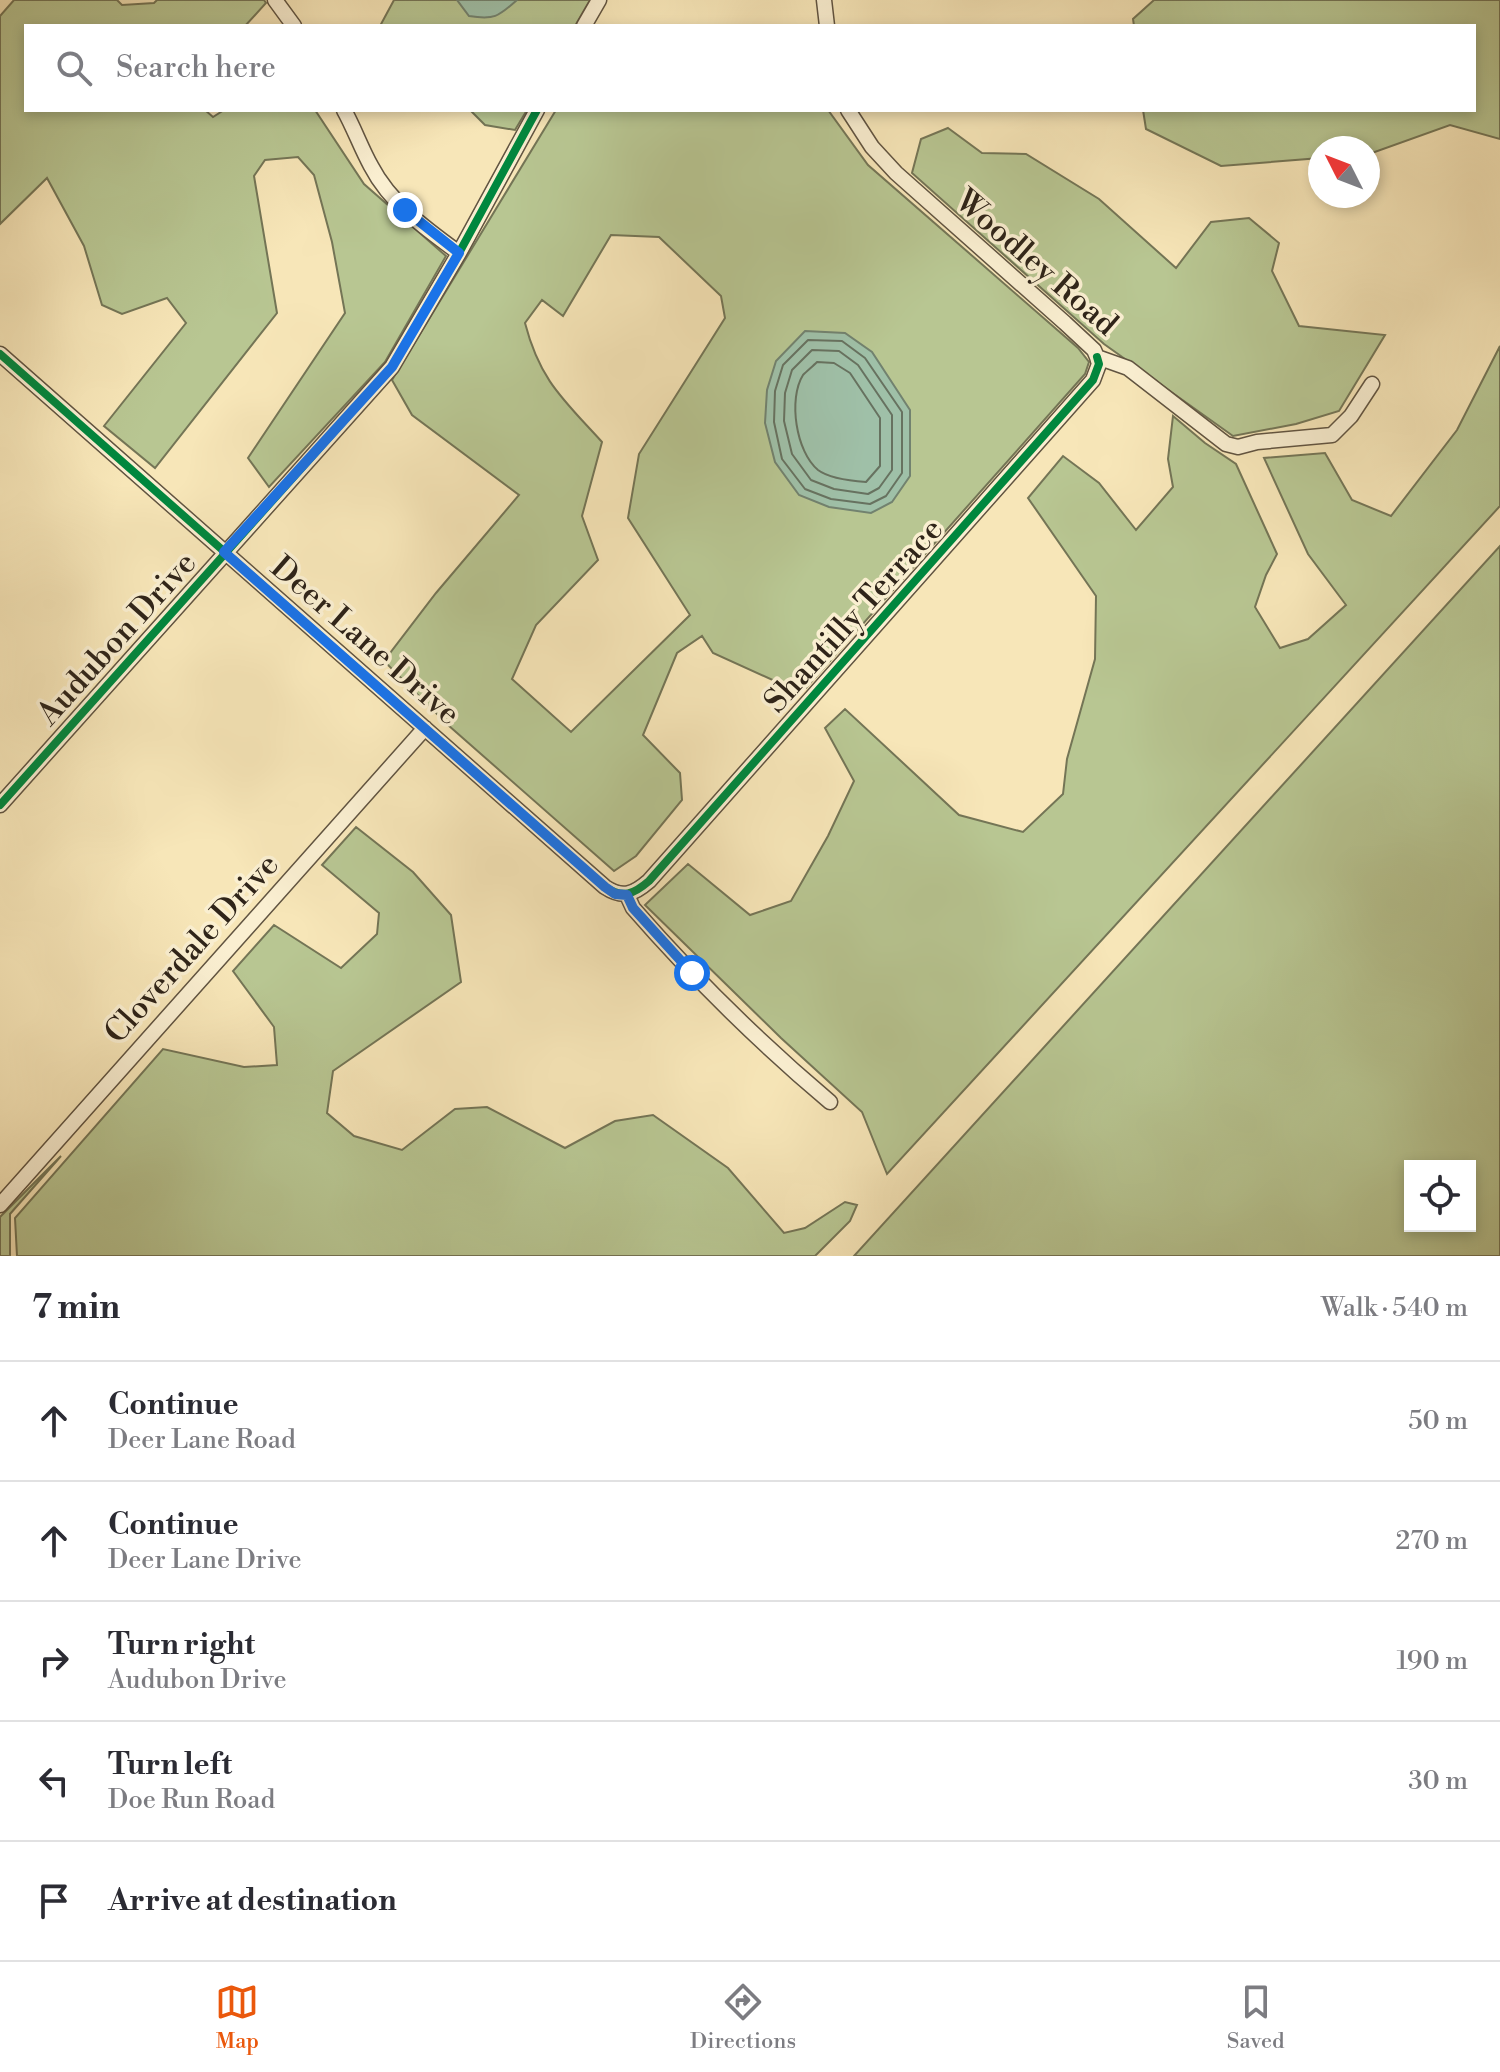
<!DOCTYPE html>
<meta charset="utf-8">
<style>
:root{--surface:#fff;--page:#f2f2f3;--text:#2b2b33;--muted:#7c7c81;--line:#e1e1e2;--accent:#ea580c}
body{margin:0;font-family:"Libre Bodoni",serif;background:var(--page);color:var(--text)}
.controls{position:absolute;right:24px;bottom:24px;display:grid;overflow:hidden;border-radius:0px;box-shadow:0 4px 12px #0003}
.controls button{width:72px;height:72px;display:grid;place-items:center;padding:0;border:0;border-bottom:2px solid var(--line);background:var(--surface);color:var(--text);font:40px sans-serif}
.compass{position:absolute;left:1308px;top:136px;width:72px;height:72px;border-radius:50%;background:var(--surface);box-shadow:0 4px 12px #0003;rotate:312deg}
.stop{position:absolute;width:24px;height:24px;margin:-18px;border:6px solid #1a73e8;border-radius:50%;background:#fff}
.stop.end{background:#1a73e8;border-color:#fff;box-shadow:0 2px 8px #0008}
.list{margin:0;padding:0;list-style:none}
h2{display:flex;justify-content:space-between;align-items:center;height:104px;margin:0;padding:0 32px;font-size:34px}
h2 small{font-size:26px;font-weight:400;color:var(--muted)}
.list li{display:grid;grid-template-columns:52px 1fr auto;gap:24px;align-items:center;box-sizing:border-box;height:120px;padding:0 32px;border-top:2px solid var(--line)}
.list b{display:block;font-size:30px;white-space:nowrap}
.list p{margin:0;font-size:26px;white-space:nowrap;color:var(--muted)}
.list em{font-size:26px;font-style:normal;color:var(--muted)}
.icon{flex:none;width:44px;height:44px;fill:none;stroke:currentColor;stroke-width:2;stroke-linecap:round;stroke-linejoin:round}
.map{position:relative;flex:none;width:1500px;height:1256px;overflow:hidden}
.search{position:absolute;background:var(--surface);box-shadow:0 4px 12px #0003;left:24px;right:24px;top:24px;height:88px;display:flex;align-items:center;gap:20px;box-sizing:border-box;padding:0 28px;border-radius:0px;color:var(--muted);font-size:30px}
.sheet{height:704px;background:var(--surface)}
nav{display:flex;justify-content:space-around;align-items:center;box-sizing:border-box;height:112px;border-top:2px solid var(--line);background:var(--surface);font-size:22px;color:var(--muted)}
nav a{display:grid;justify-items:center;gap:4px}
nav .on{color:var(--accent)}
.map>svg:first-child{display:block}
.green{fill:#b8c692;stroke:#747556;stroke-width:2;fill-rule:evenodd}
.water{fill:#9fc0a8;stroke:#72826f;stroke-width:2}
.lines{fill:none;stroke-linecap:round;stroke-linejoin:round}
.shore{stroke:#677260;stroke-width:2}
.minor-casing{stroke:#615441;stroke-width:17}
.minor{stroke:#faefd1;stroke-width:14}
.cycleway-casing{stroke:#faefd1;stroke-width:13}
.cycleway{stroke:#00873e;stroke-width:8}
.route{stroke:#1a73e8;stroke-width:10}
.labels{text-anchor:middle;stroke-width:7;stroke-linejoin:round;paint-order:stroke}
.street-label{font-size:32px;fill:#2f2419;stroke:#faefd1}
</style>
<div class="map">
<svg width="1500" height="1256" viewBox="0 0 1500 1256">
<rect width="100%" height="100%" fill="#f7e6b8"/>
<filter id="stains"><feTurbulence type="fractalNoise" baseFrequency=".0025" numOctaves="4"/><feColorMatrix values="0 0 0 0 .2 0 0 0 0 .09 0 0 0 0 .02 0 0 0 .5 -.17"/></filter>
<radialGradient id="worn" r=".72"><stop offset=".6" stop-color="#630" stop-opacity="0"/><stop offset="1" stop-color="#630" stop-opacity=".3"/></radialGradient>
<path class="green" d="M14,0H117L122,5L154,3L157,0H264L266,3L245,26H26V110H205L213,117L224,110H315L364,184L446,256L385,362L269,487L248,458L345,313L332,242L314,175L298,157L265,160L254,176L277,313L155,468L104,426L186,323L167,298L122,314L102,305L84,246L47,178L0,224V16Z
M394,0H590L575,26H380Z
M1154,0H1500V139L1450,125L1372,153H1368V148H1320V158L1221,166L1146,129L1143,110H1474V26H1134L1133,19Z
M470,110H527L515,130L485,125Z
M556,110H828L868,165L1078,348L1089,362L1085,374L806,688L777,682L713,653L702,636L677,653L643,735L680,773L682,800L636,856L614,871L448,725L384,661L436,593L519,495L412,415L392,380ZM611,235L659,237L721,296L725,318L639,454L628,518L690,615L571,732L512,679L536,625L598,560L582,516L602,442C564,400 540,381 525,323L542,300L563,316Z
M948,128L982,153L1026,154L1099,199L1176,268L1211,222L1249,218L1279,243L1272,271L1299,326L1385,335L1339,411L1296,424L1233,436L1104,344L912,173L921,139Z
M1500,346V506L887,1174L862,1112L781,1038L645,905L688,864L750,915L791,901L828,836L854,781L825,728L845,709L959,815L1023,832L1063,794L1067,759L1095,659L1096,596L1028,498L1063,456L1099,483L1136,530L1173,487L1168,459L1173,416L1205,443L1236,464L1277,554L1266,575L1255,607L1280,648L1308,639L1346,605L1308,554L1264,458L1325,453L1352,500L1391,516L1457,430Z
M1500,546V1256H854ZM1410,1166H1470V1226H1410Z
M356,827L413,872L451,915L461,982L333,1071L327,1113L354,1136L402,1150L455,1109L487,1107L565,1148L615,1121L653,1115L728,1168L784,1233L805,1228L845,1202L857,1205L850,1221L815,1256H17L15,1218L163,1049L244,1067L277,1065L274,1027L233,971L274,925L341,968L377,934L379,913L322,865Z
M61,1156L10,1214V1256H0V1217Z"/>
<path class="water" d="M457,0H517C498,17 494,20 469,16Z
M805,331L845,333L872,352L910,410V476L892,502L871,513L829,507L799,495L775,462L765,423L767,390L776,361Z"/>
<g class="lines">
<path class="shore" d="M808,340L842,341L865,358L902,412V473L886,496L870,504L831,499L805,489L782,459L774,422L775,391L783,365Z
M812,350L839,351L858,365L892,415V470L879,488L868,494L834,489L811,480L792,454L784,421L785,393L792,370Z
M817,362L834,363L850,373L880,418V466L866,482C852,481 830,479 818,470C796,452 788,399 803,375C807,371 813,366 817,362Z"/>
<defs>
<path id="minor" d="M275,0L294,26
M824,0L827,26
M584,26L599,0
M344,110C354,128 361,148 371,166C390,203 426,229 459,253
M848,110L872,147L896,173L1065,323L1094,350L1097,357L1128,368L1226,444L1238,447L1257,442L1332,435L1351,416L1372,384
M0,354L605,887C623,899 634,894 649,881L1093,380L1099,364L1097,357
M0,805L392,367L459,253L537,110
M627,895L633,908C694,978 759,1042 830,1102
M0,1205L425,728"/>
</defs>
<use href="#minor" class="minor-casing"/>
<use href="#minor" class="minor"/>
<defs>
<path id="cycleway" d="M0,354L605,887C623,899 634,894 649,881L1093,380L1099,364L1097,357
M0,805L392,367L459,253L537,110"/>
</defs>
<use href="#cycleway" class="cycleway-casing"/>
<use href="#cycleway" class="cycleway"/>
</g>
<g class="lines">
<path class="route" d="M405,210L459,253L392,367L224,552L605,887L615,894L627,895L633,908L692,973"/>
</g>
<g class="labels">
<g class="street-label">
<text transform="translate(1037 262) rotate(41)" y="11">Woodley Road</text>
<text transform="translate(853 615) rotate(-48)" y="11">Shantilly Terrace</text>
<text transform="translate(116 638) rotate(-48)" y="11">Audubon Drive</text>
<text transform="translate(366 640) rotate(41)" y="11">Deer Lane Drive</text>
<text transform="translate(191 948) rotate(-48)" y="11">Cloverdale Drive</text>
</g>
</g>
<rect width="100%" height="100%" filter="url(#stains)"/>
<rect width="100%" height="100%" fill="url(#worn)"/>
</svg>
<div class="controls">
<button><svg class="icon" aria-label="locate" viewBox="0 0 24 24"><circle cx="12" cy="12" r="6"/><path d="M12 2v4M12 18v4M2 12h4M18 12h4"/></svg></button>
</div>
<svg class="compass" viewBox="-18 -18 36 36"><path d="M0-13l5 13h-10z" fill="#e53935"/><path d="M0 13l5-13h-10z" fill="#7c7c81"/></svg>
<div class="stop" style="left:692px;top:973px"></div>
<div class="stop end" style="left:405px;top:210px"></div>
<div class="search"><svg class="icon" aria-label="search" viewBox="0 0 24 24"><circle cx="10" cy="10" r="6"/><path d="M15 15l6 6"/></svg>Search here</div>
</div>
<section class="sheet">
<h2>7 min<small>Walk · 540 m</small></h2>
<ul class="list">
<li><svg class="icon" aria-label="ahead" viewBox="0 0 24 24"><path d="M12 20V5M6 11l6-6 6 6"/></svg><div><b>Continue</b><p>Deer Lane Road</p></div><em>50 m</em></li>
<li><svg class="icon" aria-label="ahead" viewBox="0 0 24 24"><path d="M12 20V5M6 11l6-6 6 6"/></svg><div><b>Continue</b><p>Deer Lane Drive</p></div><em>270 m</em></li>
<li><svg class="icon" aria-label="right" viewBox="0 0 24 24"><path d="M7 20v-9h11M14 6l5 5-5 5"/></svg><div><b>Turn right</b><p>Audubon Drive</p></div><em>190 m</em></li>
<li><svg class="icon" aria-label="left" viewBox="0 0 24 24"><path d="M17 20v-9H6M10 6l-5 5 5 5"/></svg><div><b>Turn left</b><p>Doe Run Road</p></div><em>30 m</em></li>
<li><svg class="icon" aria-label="arrive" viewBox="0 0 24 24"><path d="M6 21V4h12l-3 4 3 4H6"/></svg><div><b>Arrive at destination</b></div></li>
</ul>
</section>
<nav>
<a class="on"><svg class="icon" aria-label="map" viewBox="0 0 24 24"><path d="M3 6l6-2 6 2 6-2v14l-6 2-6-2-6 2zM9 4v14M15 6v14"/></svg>Map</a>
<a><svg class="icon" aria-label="directions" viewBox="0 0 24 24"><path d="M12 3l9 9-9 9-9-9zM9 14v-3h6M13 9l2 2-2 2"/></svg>Directions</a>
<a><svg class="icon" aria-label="saved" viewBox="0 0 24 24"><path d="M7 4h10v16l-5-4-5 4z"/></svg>Saved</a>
</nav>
